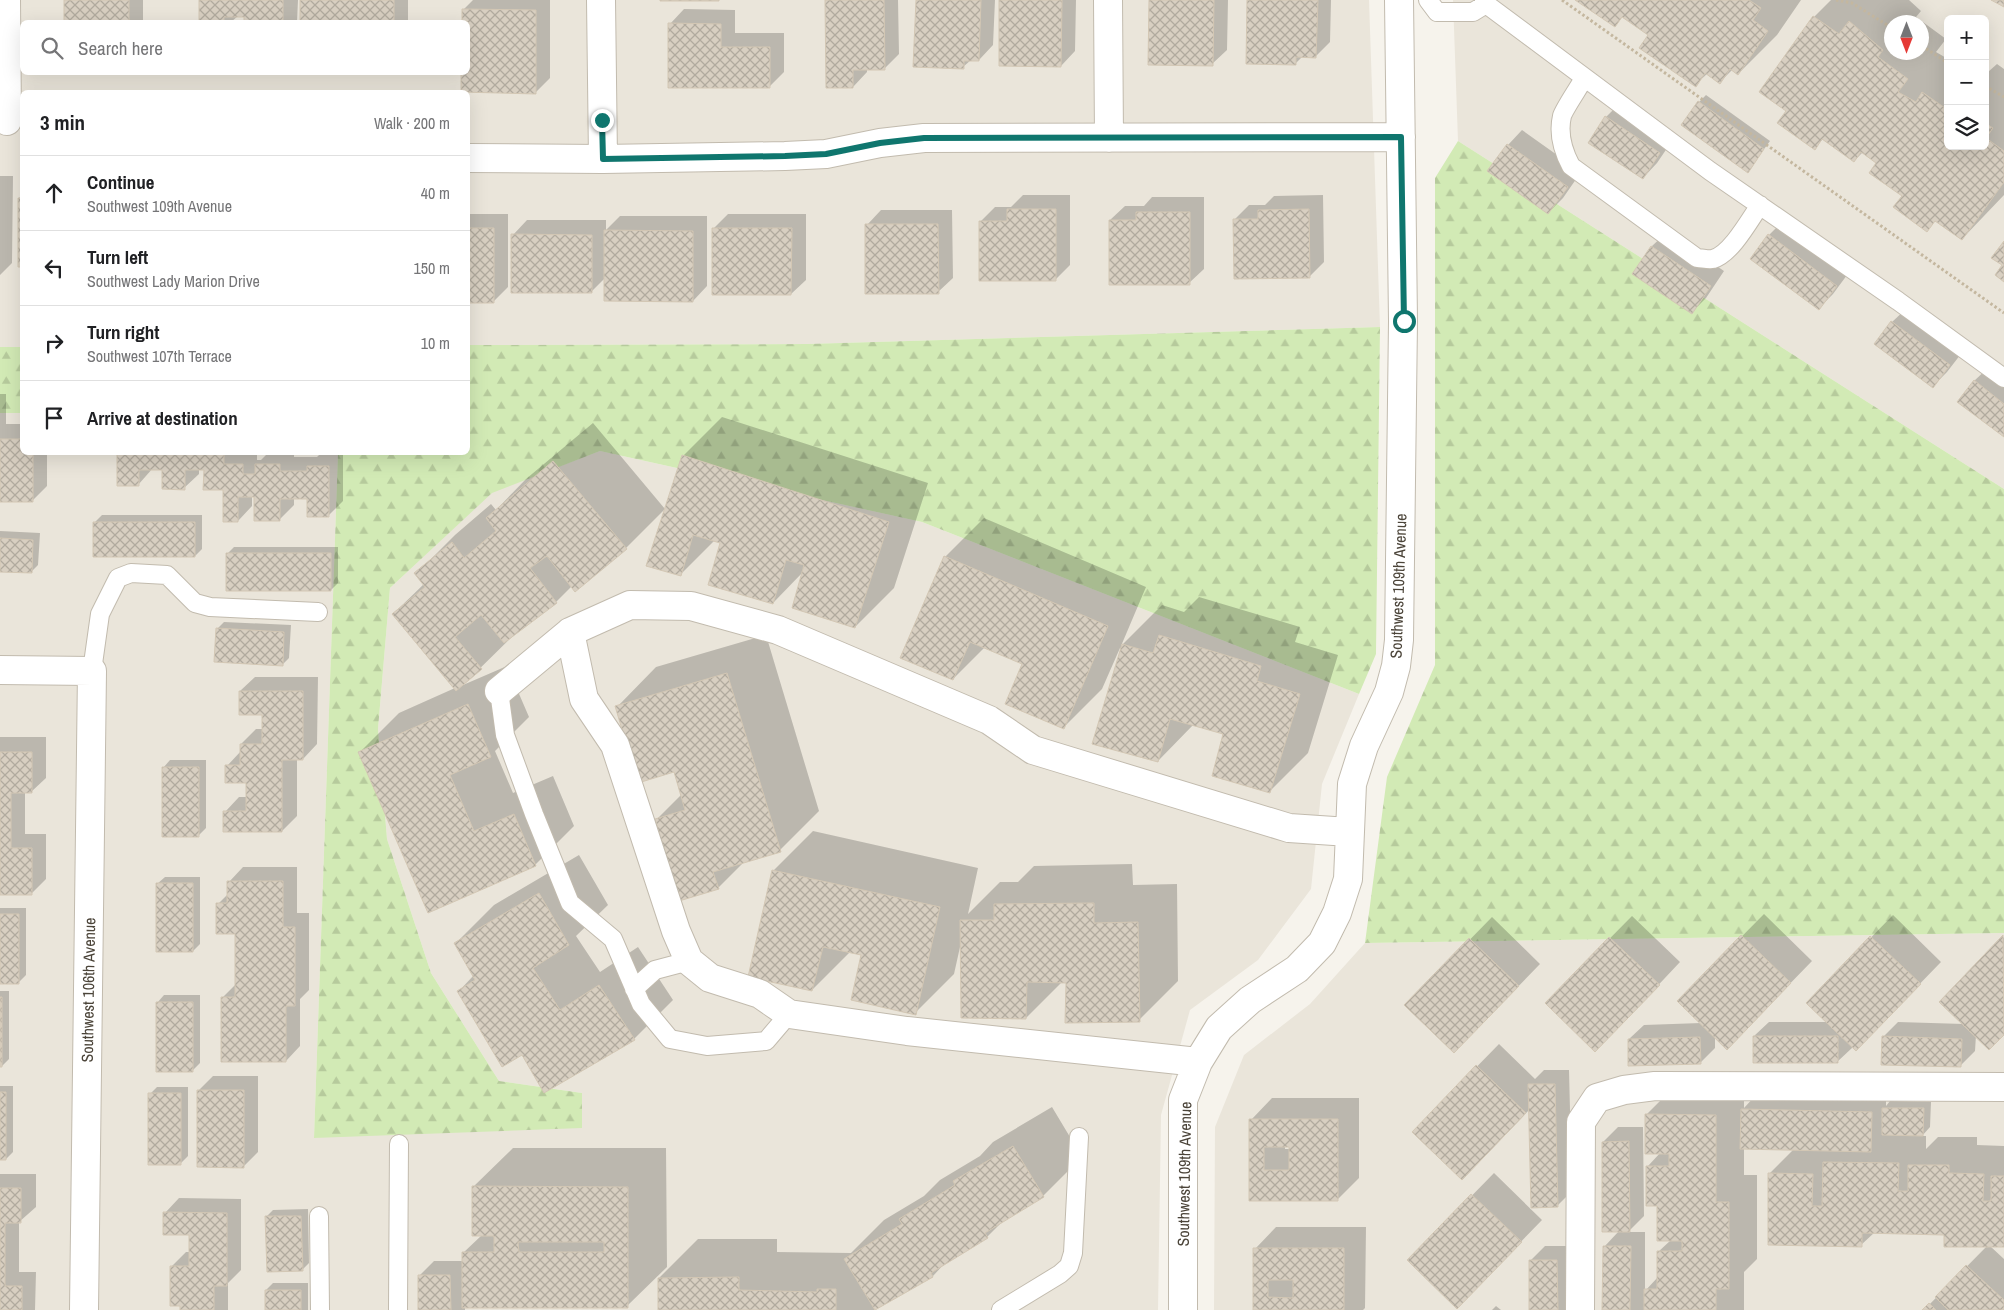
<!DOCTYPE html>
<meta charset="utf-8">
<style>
:root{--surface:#fff;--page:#f2f2f2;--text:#202124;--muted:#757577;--line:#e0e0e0}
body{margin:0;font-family:"Archivo Narrow",sans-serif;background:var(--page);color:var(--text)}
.controls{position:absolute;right:15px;top:15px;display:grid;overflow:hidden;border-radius:8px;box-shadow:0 5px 20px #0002}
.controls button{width:45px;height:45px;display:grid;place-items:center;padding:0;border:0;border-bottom:1px solid var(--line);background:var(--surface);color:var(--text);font:25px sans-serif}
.compass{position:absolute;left:1884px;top:15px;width:45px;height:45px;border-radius:50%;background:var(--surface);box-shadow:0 5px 20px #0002;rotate:180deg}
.stop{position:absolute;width:15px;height:15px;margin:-11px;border:4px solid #0f766e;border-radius:50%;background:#fff}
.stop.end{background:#0f766e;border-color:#fff;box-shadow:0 1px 5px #0008}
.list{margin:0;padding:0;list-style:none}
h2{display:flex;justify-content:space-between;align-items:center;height:65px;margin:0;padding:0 20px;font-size:21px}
h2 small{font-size:16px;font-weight:400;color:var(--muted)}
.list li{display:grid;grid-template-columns:32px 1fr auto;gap:15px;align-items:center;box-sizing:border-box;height:75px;padding:0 20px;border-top:1px solid var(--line)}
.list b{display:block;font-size:19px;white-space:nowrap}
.list p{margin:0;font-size:16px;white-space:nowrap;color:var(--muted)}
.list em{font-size:16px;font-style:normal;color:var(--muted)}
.icon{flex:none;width:28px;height:28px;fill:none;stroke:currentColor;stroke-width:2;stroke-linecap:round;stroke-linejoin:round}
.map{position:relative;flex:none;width:2004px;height:1310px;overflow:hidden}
.search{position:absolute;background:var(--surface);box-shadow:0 5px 20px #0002;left:20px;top:20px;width:450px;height:55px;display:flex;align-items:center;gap:12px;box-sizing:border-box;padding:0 18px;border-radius:8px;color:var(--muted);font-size:19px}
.panel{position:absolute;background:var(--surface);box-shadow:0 5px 20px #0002;left:20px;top:90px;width:450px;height:365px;border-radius:8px}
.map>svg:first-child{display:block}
.residential{fill:#eae5da;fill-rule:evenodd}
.forest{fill:url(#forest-firs)}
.shadow{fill:#0003;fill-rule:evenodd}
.building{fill:url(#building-cross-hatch);stroke:#d3c7b4;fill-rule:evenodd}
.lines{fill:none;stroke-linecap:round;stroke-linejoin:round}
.lane-casing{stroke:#c2bbae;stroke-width:20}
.street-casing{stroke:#c2bbae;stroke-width:30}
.path{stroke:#c4b79f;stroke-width:3;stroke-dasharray:2.5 2.5;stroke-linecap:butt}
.lane{stroke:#fff;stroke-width:18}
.street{stroke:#fff;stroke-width:28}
.route{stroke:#0f766e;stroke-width:6}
.labels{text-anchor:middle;stroke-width:4.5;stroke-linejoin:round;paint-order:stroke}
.street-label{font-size:16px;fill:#4b4439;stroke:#fff}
</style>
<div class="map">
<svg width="2004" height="1310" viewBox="0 0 2004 1310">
<defs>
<pattern id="forest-firs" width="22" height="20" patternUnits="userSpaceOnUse" patternTransform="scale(1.25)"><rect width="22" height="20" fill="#d2eab5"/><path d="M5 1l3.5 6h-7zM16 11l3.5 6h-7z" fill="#b6ca9c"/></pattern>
<pattern id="building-cross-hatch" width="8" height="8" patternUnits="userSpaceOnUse" patternTransform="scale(1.25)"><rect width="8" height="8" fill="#d8cfc1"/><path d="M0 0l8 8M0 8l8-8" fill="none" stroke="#b1aa9e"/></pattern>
</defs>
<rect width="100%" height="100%" fill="#f6f3ec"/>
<path class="residential" d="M0,0H1369L1380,327L807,344L468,345V92H22V347H0ZM22,22H468V72H22Z
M1453,0H2004V489L1458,141ZM1948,19H1985V146H1948ZM1892,22H1922V52H1892Z
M0,413H22V452L338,453L314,1138L582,1093L499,1081L431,973L387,839L378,729L390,588L492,492L600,451L922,522L1359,694L1322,784L1311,889L1258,960L1190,1010L1161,1115L1158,1310H0Z
M2004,933V1310H1214L1215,1127L1244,1055L1310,1004L1365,943Z"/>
<path class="forest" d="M1458,141L2004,489V933L1365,943L1387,777L1435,665V178Z
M1380,327L1376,654L1359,694L922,522L600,451L492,493L390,588L378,729L387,839L431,973L499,1081L582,1093V1128L314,1138L338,453L468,452V345L807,344Z
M0,347H22V413H0Z"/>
<path class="shadow" d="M65,0H143V22H65Z
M201,0H298L297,22H246V16H238L231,22H201Z
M301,0H408V22H301Z
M473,0H550V78L535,93L462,92L463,72H468V22H463V10Z
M826,0H898L899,54L884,69H867V72L853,87Z
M917,0H995L993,45L979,60H971L963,67Z
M1001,0H1076L1075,51L1061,66Z
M1150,0H1228L1227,50L1212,64Z
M1249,0H1331L1330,42L1316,56H1303L1295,64Z
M1577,0H1801L1777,35L1738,74L1732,70L1720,82L1708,73L1695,85L1650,34L1623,16L1615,25Z
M1831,0H1909L1921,11L1916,17L1946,39L1936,52L1948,59V146H1985V70L1988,72L1997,64L2004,69V195L1962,239L1936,220L1926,230L1878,162L1863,152L1854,161L1823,139L1814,148L1788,111L1760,91L1814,17ZM1892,22H1922V52H1892Z
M684,9L735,10V33H784V72L769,87L670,24Z
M1706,95L1770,141L1748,171L1699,102Z
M1621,102L1674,138L1657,163L1643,178L1606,117Z
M1522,130L1581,172L1563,198L1548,213L1508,145Z
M0,176H13L12,263L0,275Z
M22,195V266H19V198Z
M1023,195H1070V265L1055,280L980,222L995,207H1011Z
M1323,195L1324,262L1309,277L1234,220L1249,205H1265L1274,196Z
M1152,197H1204V269L1189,283L1110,220L1125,206H1144Z
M881,210H952L953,278L938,292L867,225Z
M468,214H508V287L493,302H468Z
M728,214H806V280L791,294L713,229Z
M620,216H707V286L693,301L606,277L592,291L513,235L527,220H606V230Z
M1784,220L1850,271L1833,294L1818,309L1769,235Z
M1667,232L1724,271L1706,298L1691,313L1634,273L1652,246Z
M1907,308L1964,350L1947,372L1933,386L1892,322Z
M1989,367L2004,378V435L1974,381Z
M0,394H6V424H22V452H47V486L32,501H0Z
M722,417L928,483L894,588L855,627L804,571L773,603L721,542L715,540L680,575L683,456Z
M593,423L665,509L626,548L572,586L556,602L520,629L463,685L507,666L529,717L495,751L513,793L553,776L574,826L535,865L429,911L360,752L399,713L455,688L393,614L424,584L416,574L455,535L491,504L496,510L526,479Z
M118,452H257V460H261L269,452H294V457H317L322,452H343V501L328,516L308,498H294V505L279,520L256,496H252V506L238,521L224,488L205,468H199V474L184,488L163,468H153L138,485Z
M102,515H202V549L195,556L95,522Z
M984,518L1146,587L1121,646L1162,605L1184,612L1199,597L1300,627L1295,642L1338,655L1308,753L1269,792L1225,733L1194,724L1158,761L1120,648L1102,689L1063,728L1024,664L985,647L953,679L945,557Z
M0,531L40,533L38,565L31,572L0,570Z
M234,547H338V583L331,590L227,554Z
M224,622L291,625L289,658L282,665L217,629Z
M766,635L819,811L780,850L745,861L718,888L656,820L682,794L674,770L617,707L656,667Z
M255,677H318L317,744L303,759H297V816L282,831L225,812L239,797H247L248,782L227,766L241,751V744L256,729H263V714L240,691Z
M0,737H46V778L31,792H25V834H46V879L31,894H0Z
M170,760H206V828L199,835L163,768Z
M813,831L978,868L968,914L1000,882H1018L1034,866L1132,864L1133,885L1177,884L1178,981L1139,1020L1067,982H1062L1026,1018L960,947L954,974L915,1013L863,955L850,952L812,990L773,871Z
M579,855L608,905L576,936L600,972L638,947L673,1000L634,1039L544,1092L522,1054L459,991L474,975L455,944L494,905Z
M243,867H297V913H309V990L300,999V1046L286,1061L222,998L236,984V932L218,904L229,893V882Z
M165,877H200V944L193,951L157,884Z
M0,908H26V975L19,982H0Z
M1764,914L1812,961L1749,1026L1715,1036V1048L1700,1063L1629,1039L1644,1025L1701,1023L1678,1001Z
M1893,915L1941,962L1878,1027L1852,1045V1048L1837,1062L1754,1036L1769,1022H1828L1807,1003Z
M1632,916L1680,962L1617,1029L1546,1003Z
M1492,917L1540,964L1476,1030L1406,1005Z
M2004,937V1034L1989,1048L1976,1035L1975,1051L1960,1066L1883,1037L1898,1022L1964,1024L1941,1002Z
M0,991H9V1059L2,1066H0Z
M164,995H200V1063L193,1070L157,1003Z
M1499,1044L1535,1079L1544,1070H1569L1572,1191L1557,1206L1530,1109L1484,1157L1413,1132Z
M213,1076H258V1152L243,1167L198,1091Z
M0,1086H13V1152L6,1159H0Z
M1675,1086L1744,1087V1108L1756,1095L1886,1098V1106L1890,1101L1931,1102L1930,1127L1922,1136H1926V1149L1938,1137H1977V1145L2004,1146V1246H1990L2004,1259V1310H1924L1987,1246L1946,1233L1875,1232L1861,1245L1769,1174L1794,1149L1744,1148V1175H1757V1259L1744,1272V1310H1603L1604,1247L1619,1231L1603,1142L1618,1127H1643L1644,1216L1628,1232H1645V1291L1658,1277V1252L1671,1240L1658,1205L1648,1166L1661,1152L1646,1115Z
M157,1087H188V1156L181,1163L150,1094Z
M1272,1098H1359V1178L1337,1200H1251V1120ZM1285,1146H1290V1149H1285Z
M1052,1107L1082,1157L1043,1196L1005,1219L987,1237L946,1262L933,1276L875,1310H659V1278L698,1239H777V1252L851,1253L884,1220L924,1196L940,1180L980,1156L993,1142Z
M513,1148H666L667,1267L627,1306H465V1310H420L419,1276L434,1261H463V1253L482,1235L473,1187Z
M1494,1173L1542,1220L1479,1285L1409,1260Z
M0,1174H36V1207L19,1222V1272H36L35,1310H0Z
M179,1198L241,1199V1270L228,1283V1310H181L171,1267L186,1252H190V1233L165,1213Z
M308,1209L309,1263L302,1270L266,1217L273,1210Z
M1276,1227H1366L1365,1308L1363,1310H1255V1249Z
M1545,1246H1571L1572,1310H1531L1530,1261Z
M273,1283H308V1310H266V1290Z
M1496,1306L1501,1310H1492Z"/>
<path class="building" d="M64,0H129V22H64Z
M199,0H283V22H244V17H224V22H199Z
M300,0H394V22H300Z
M660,0H719V1H660Z
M825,0H884L885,70H853V88H826Z
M916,0H981L979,61H964V69L913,67Z
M999,0H1062L1061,67L999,66Z
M1149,0H1214L1213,66L1148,65Z
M1247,0H1318L1316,58L1296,57V65L1246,64Z
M1575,0H1749L1761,8L1753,20L1768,31L1738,75L1730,69L1720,84L1705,73L1696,87L1639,48L1648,35L1622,17L1615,27Z
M1991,0H2004V7Z
M462,9L536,10V94L461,92V72H468V22H462Z
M1813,16L1839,34L1849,21L1883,50L1878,57L1908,79L1898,92L1916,102L1922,92L1948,110V146H1985V123L1993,128L1986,138L2004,151V182L1962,240L1935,221L1927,232L1893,207L1902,196L1869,173L1876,163L1861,152L1854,162L1822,139L1815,150L1777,123L1786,111L1759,92Z
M668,23L721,24V47H770V88H668Z
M1698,101L1764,149L1748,173L1681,125Z
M1605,116L1660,153L1643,179L1588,143Z
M1507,144L1568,187L1548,214L1487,171Z
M18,198H22V267H18Z
M1007,209H1056V281H979V221H1007Z
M1309,209L1310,278L1234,279L1233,219H1258V210Z
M1136,212H1190V285H1109V220H1136Z
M865,224H938L939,294H865Z
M468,228H494V303H468Z
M712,228H792L791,295H712Z
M604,230L693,231V302L604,301Z
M511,234L592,235V293H511Z
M1768,234L1837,286L1819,310L1750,259Z
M2004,241V282L1995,275L2002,265L1991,258Z
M1651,246L1711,286L1692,314L1632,274Z
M1891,321L1950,365L1933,388L1874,344Z
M1974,380L2004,404V437L1957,402Z
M0,439H22V452H33V502H0Z
M117,452H224V464H243V474H255V464H280V471H307V466H329V517H307V499H280V521H254V497H238V522H223V490H203L204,470H185V490L162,489V470H139V486H117Z
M682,455L889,522L855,628L792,608L804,565L786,560L773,604L708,585L720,543L693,535L681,576L646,566Z
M553,461L627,549L575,592L547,556L530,568L557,603L504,643L481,615L455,637L482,669L456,691L392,614L425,587L414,573L452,542L464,558L496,531L486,518Z
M93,522H195V557H93Z
M0,538L33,540L32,573L0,572Z
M226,553H331V591H226Z
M944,556L1108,626L1064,729L1005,704L1022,664L970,642L953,680L900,658Z
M216,628L284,632L283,666L214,662Z
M1159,635L1261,666L1257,681L1300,694L1270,793L1212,776L1223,734L1170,719L1158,762L1092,744L1122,644L1153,653Z
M727,673L781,852L713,872L719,889L679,901L655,819L685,810L674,772L638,783L615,706Z
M239,691H303V760H282V832H223V811H246V783H225V765H240V744H262V715H239Z
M468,704L491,757L450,775L474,831L514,814L536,866L428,913L358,752Z
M0,752H32V793H11V848H32V895H0Z
M162,767H199V837H162Z
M772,870L940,907L916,1015L851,1000L861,955L823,947L812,991L748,977Z
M227,881H283V927H295V1006H286V1062H221V997H235V934H216V903H227Z
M156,883H193V952H156Z
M539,893L569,945L533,968L560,1010L599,985L635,1040L544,1093L522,1055L502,1067L457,991L475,980L454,943Z
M1094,903V923L1138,922L1140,1022L1065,1023L1066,983L1027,982L1026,1019L961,1018L960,920H994V904Z
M0,914H19V984H0Z
M1741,935L1791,983L1727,1050L1677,1001Z
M2003,935L2004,1035L1989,1050L1939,1002Z
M1870,936L1921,984L1856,1051L1806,1003Z
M1609,937L1660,985L1595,1052L1545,1003Z
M1469,938L1519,986L1454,1053L1404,1005Z
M0,997H2V1067H0Z
M156,1002H193V1072H156Z
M1753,1036H1838V1063H1753Z
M1882,1036L1962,1039L1961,1067L1881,1065Z
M1700,1037L1701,1064L1628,1066V1039Z
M1476,1065L1526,1113L1462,1180L1412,1132Z
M1528,1084H1555L1558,1207L1531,1208Z
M197,1090H244V1168L197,1167Z
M0,1092H6V1160H0Z
M148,1093H181V1165H148Z
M1882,1108H1924L1923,1136L1882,1135Z
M1741,1109L1872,1112L1871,1152L1740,1149Z
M1645,1114L1716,1115V1202H1729V1289H1716V1310H1644V1289H1657V1251H1682V1241H1657V1206H1646V1166H1669V1154H1645Z
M1249,1119H1338V1201H1249ZM1264,1147H1289V1170H1264Z
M1629,1141L1630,1232H1602V1142Z
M1013,1146L1044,1197L985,1233L988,1238L931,1273L933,1277L875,1310L844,1259L902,1224L899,1219L955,1185L953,1181Z
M1823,1162L1899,1163L1898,1191H1908V1165H1949V1173L1984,1174L1983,1201H1991V1176H2004V1247H1944V1235L1862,1233V1247L1768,1245V1173L1813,1174L1812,1206H1822Z
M472,1186L628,1187V1308H462V1252H494V1236H472ZM518,1242H604V1252H519Z
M0,1188H21V1223H5V1286H22V1310H0Z
M1471,1194L1522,1242L1457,1309L1407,1260Z
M163,1212L227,1213V1286H214V1310H180V1306H170V1266H189V1235H163Z
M265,1216H301L303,1271L267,1272Z
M1603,1246H1631L1630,1310H1602Z
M1253,1248H1344V1310H1253ZM1268,1280H1293V1298L1268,1297Z
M1529,1260H1557L1558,1310H1529Z
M1966,1265L2004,1300V1310H1948L1935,1297Z
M418,1275H450L451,1310H418Z
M739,1277V1290L817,1292V1289H836V1310H658V1278Z
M265,1290H301V1310H265Z
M1929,1303L1936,1310H1922Z"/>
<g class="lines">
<defs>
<path id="lane" d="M1428,0L1437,12H1473L1486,4
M1484,0L1486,4L1710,171L1898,301L2004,378
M1584,78C1580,86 1564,109 1562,116C1558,133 1563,151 1571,166L1697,258C1702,258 1708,260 1713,259C1731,254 1749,221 1760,205
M92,671L100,614L118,578L131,573L167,575L195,603L210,607L318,612
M499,691L505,735L534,814L570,903L613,939L641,1004L670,1039L707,1046L766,1041L789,1014
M634,989L655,970L689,961
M319,1216L320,1310
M398,1310L399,1144
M1001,1310L1060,1274L1069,1266L1073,1253L1079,1137"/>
<path id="street" d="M6,0L7,121
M601,0L603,159
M1108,0L1109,138
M468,158L603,159L785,156L826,154L880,143L924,138L1401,137
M570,632L584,699L615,745L676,931L689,961L710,978L760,994L789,1014L907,1031L1198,1062
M0,670L92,671L84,1310
M499,691L570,632L630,605L691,606L778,630L989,720L1033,750L1289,828L1349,832
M1183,1310V1100L1198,1062L1219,1028L1250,1000L1297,969L1322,943L1337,913L1348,879L1352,784L1364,746L1389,692L1396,666L1399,640L1403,321L1399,0
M1580,1310L1581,1122L1597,1098L1624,1090L1655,1086L2004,1087"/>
</defs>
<use href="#lane" class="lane-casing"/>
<use href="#street" class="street-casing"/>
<path class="path" d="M1562,0L2004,313
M1836,0L1852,3L1892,28
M1922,46L1948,63
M1985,86L2004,97"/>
<use href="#lane" class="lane"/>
<use href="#street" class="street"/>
</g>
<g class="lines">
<path class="route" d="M602,120L603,159L785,156L826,154L880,143L924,138L1401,137L1404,321"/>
</g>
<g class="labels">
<g class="street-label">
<text transform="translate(1398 586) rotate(-88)" y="6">Southwest 109th Avenue</text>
<text transform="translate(88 990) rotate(-89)" y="6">Southwest 106th Avenue</text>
<text transform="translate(1184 1174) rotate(-89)" y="6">Southwest 109th Avenue</text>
</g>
</g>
</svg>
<div class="controls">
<button>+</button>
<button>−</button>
<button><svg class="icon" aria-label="layers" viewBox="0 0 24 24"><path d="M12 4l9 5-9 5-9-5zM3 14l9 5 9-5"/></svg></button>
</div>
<svg class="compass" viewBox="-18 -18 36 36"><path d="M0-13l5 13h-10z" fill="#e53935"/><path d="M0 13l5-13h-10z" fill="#757577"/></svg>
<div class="stop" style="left:1404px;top:321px"></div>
<div class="stop end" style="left:602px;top:120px"></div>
<div class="search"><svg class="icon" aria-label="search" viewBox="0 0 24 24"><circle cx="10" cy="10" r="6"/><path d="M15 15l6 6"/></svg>Search here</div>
<section class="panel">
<h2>3 min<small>Walk · 200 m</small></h2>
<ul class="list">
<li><svg class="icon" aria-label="ahead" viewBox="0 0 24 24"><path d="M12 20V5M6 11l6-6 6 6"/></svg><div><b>Continue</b><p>Southwest 109th Avenue</p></div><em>40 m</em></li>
<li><svg class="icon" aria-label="left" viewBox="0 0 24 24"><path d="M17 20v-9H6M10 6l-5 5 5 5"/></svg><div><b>Turn left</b><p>Southwest Lady Marion Drive</p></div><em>150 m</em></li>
<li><svg class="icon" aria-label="right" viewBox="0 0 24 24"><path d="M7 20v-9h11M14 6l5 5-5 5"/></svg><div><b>Turn right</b><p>Southwest 107th Terrace</p></div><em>10 m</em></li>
<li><svg class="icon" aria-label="arrive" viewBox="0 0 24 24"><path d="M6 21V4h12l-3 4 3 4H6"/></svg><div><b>Arrive at destination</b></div></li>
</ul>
</section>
</div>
